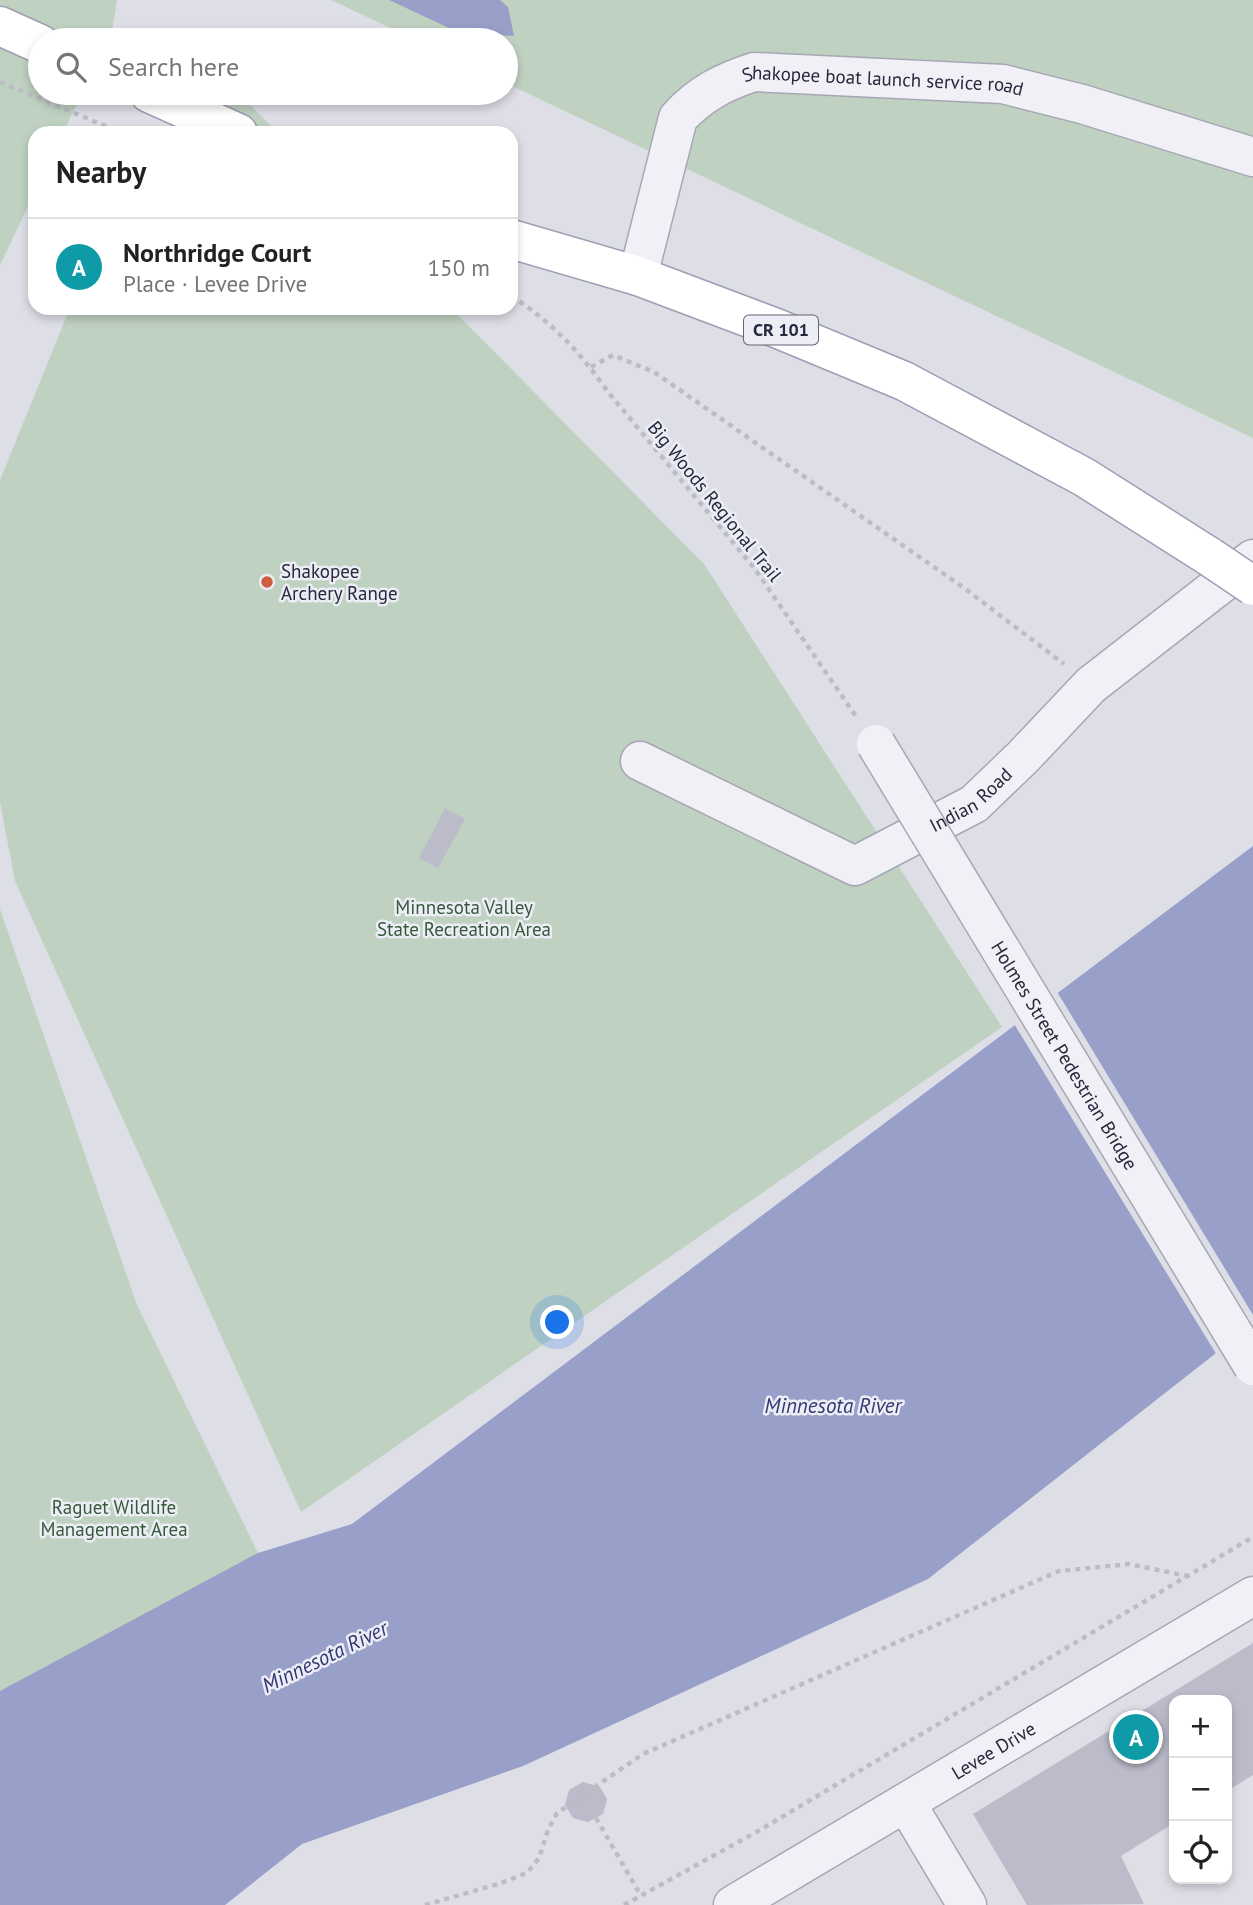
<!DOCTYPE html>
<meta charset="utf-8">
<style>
:root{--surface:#fff;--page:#f6f6f6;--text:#222;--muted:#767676;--line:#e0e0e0;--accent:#0f766e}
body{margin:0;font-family:"PT Sans",sans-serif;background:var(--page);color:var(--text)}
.controls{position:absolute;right:21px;bottom:21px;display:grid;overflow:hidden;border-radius:14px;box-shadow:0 4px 10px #0003}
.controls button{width:63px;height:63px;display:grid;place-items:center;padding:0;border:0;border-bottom:2px solid var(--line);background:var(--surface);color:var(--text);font:35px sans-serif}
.you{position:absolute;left:558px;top:1323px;width:24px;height:24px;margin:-18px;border:5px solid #fff;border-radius:50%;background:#1a73e8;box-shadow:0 0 0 10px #1a73e833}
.badge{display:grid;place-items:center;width:46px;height:46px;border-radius:50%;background:var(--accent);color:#fff;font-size:23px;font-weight:700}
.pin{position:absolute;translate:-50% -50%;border:4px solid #fff;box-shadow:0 2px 7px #0006}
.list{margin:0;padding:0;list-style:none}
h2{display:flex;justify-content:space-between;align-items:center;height:91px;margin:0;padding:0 28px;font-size:30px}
h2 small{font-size:23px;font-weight:400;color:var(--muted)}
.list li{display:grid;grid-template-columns:46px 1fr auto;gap:21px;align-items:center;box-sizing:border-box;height:98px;padding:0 28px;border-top:2px solid var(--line)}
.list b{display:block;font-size:26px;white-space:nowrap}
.list p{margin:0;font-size:23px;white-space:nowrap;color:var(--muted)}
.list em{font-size:23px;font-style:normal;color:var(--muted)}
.icon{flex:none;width:38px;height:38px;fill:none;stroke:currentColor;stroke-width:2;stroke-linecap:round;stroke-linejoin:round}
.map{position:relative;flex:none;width:1253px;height:1905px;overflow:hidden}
.search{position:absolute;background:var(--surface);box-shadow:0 4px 10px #0003;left:28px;top:28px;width:490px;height:77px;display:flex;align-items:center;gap:18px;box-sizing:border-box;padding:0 24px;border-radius:38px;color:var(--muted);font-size:26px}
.panel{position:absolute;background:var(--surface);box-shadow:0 4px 10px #0003;left:28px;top:126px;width:490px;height:189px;border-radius:21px}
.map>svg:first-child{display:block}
.green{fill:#bfd1c1}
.water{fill:#989fc8}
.pier{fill:#dedee7}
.building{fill:#bbbbca}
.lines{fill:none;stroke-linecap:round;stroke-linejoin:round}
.minor-casing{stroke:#a7a7b4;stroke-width:41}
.major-casing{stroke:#9d9eb3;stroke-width:41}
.path{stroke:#bcbcc6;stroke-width:4.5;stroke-dasharray:5 5;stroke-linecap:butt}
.minor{stroke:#f0f0f6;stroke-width:38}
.major{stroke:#fff;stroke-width:38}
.minor-bridge-casing{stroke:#a7a7b4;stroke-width:41;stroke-linecap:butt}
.major-bridge-casing{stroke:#9d9eb3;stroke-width:41;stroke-linecap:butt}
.minor-bridge{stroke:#f0f0f6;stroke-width:38}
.major-bridge{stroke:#fff;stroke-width:38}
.poi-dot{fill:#cd5e42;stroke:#ededf5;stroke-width:2.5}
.labels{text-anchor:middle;stroke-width:5;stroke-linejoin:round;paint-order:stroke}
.shield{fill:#ededf5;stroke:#626275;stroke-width:2}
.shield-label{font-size:18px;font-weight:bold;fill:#27273e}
.street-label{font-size:19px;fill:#27273e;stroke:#ededf5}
.poi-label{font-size:19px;fill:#27273e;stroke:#ededf5;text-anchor:start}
.park-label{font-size:19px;fill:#345a3a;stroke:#ededf5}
.water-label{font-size:21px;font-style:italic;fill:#313872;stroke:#ededf5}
</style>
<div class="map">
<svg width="1253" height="1905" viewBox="0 0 1253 1905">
<rect width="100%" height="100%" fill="#dedee7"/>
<path class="green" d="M0,0H117L112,31L107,40H40V93H82L63,133H35V192L0,265Z
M331,0H1253V438L506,83V40H416Z
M206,93H238L278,133H169Z
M70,308H451L704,564L1002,1027L301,1512L15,881L0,802V480Z
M0,909L137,1305L258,1553L49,1712L0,1741Z"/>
<path class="water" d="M389,0H500L508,7L514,36L462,34Z
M1253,846V1324L928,1579L523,1766L302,1844L225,1905H0V1691L258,1553L352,1524Z"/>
<path class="pier" d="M1056,990L1253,1315V1329L1218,1357L1013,1022Z"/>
<path class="building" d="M445,808L465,819L438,868L419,858Z
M1253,1643V1775L1227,1791V1700H1174V1823L1121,1856L1144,1904L1027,1905L973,1814Z
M583,1782L600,1787L607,1799L603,1814L588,1822L573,1818L565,1805L569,1790Z"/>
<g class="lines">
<defs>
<g id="minor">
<path id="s1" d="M638,276L678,118C700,94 723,82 754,72L1003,84L1082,104L1253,157"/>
<path id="s2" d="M640,761L855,866L974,804L1023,757L1091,685L1253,559"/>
<path d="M906,1803L967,1905"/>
<path id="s3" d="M733,1905L1253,1596"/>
</g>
<path id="major" d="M0,26L40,44
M149,93L238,133
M511,239L638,276L776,328L904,381L1084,477L1210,557"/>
</defs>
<use href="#minor" class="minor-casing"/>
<use href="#major" class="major-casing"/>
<path class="path" d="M0,82L122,133
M511,296C551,321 581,353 608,392L755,569L857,718
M591,367L613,355L654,372L964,588L1064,664
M596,1818L641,1896
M425,1905L498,1884L527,1873L539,1858L548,1830L557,1813L643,1754L1059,1571L1129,1564L1187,1576
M624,1905L760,1830L1253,1537"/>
<use href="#minor" class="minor"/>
<use href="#major" class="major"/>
<defs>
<g id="minor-bridge">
<path id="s4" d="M876,744L1253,1366"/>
</g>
<path id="major-bridge" d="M1210,557L1253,586"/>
</defs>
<use href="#minor-bridge" class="minor-bridge-casing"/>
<use href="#major-bridge" class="major-bridge-casing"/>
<use href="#minor-bridge" class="minor-bridge"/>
<use href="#major-bridge" class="major-bridge"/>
</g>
<circle class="poi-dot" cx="267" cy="582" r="7"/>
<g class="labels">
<rect class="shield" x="744" y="315.5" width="74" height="29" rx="5"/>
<g class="shield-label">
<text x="781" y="336">CR 101</text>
</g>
<g class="street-label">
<text dy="7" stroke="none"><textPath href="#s1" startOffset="382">Shakopee boat launch service road</textPath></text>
<text transform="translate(715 501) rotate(51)" y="7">Big Woods Regional Trail</text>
<text dy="7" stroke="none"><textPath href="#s2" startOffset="373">Indian Road</textPath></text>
<text dy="7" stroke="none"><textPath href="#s4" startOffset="364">Holmes Street Pedestrian Bridge</textPath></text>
<text dy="7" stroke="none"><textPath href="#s3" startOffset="303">Levee Drive</textPath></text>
</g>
<g class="poi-label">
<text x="281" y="578">Shakopee<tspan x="281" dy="22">Archery Range</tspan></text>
</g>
<g class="park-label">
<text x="464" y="914">Minnesota Valley<tspan x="464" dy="22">State Recreation Area</tspan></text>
<text x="114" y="1514">Raguet Wildlife<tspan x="114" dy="22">Management Area</tspan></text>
</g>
<g class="water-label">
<text x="833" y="1413">Minnesota River</text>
<text transform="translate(325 1657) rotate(-26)" y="7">Minnesota River</text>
</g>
</g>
</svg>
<div class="controls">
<button>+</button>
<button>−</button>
<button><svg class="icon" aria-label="locate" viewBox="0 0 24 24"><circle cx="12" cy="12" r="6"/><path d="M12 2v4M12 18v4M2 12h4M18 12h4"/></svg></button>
</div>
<div class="you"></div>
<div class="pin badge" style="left:1136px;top:1737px;background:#0f9aa8">A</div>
<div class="search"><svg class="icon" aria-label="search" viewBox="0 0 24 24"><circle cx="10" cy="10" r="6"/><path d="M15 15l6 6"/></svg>Search here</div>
<section class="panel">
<h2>Nearby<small></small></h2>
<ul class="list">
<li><span class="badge" style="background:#0f9aa8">A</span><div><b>Northridge Court</b><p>Place · Levee Drive</p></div><em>150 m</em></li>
</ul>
</section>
</div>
